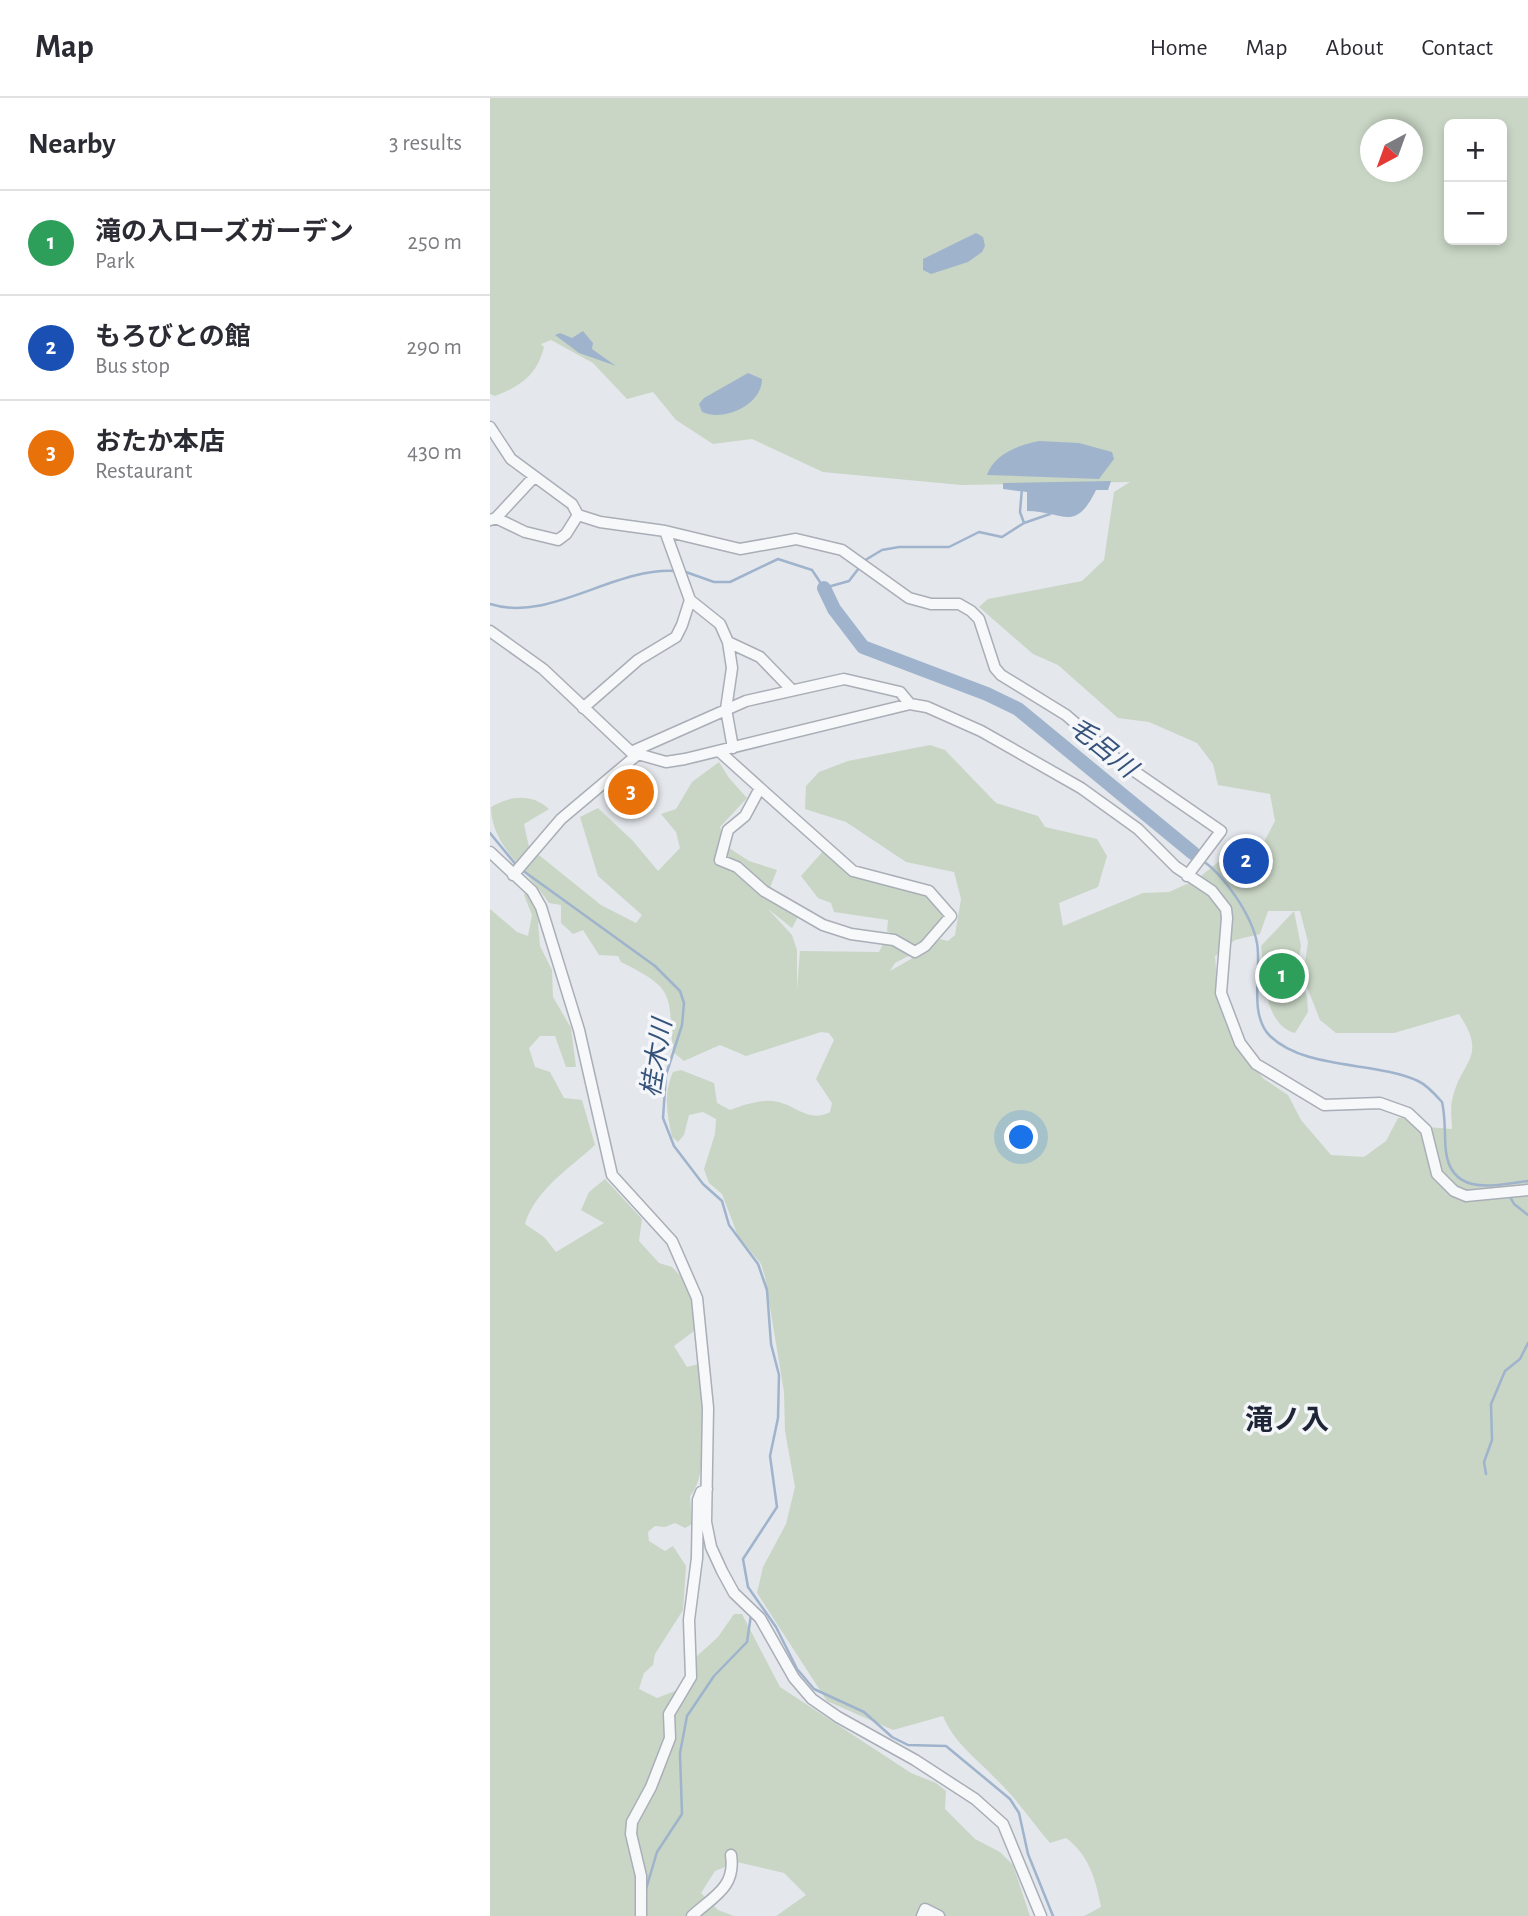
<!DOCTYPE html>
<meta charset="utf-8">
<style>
:root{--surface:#fff;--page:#f2f2f3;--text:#2b2b33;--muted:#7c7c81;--line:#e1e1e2;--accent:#d1495b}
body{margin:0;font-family:"Alegreya Sans","Noto Sans JP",sans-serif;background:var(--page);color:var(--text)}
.controls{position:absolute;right:21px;top:21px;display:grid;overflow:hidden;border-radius:10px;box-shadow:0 4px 10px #0003}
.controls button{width:63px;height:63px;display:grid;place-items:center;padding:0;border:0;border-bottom:2px solid var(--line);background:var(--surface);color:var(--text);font:35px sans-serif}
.compass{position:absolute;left:870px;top:21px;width:63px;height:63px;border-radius:50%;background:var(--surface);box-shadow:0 4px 10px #0003;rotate:221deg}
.you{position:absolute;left:532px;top:1040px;width:24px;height:24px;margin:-18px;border:5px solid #fff;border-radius:50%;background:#1a73e8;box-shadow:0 0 0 10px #1a73e833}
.badge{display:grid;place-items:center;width:46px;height:46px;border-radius:50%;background:var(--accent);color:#fff;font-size:23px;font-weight:700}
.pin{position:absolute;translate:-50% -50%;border:4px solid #fff;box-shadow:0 2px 7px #0006}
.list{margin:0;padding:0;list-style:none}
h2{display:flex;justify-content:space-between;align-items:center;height:91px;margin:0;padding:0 28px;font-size:30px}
h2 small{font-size:23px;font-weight:400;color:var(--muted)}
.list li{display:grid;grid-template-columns:46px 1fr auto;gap:21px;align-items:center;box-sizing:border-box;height:105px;padding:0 28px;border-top:2px solid var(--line)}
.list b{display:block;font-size:26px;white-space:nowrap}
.list p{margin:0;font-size:23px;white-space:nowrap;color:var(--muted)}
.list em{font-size:23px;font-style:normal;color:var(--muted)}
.map{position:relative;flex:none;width:1038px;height:1818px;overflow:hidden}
header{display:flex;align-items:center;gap:42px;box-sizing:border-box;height:98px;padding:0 35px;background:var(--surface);border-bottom:2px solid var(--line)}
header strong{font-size:33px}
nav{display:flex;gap:38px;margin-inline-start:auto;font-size:24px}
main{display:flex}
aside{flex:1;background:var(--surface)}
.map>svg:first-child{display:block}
.green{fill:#c9d6c5;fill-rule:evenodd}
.water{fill:#9fb4cc}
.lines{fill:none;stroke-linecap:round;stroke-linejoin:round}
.stream{stroke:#9fb4cc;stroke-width:2.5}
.river{stroke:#9fb4cc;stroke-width:14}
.minor-casing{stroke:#a9aeb7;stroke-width:13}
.minor{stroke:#f7f8fa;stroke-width:10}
.labels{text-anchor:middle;stroke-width:7;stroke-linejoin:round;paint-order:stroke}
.water-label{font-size:26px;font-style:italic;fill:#34527a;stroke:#f4f6f9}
.quarter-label{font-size:28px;font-weight:bold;fill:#1d2536;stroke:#f4f6f9}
</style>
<header>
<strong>Map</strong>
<nav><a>Home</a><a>Map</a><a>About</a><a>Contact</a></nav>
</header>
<main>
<aside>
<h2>Nearby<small>3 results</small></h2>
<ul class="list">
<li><span class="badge" style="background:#2e9e5b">1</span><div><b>滝の入ローズガーデン</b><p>Park</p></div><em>250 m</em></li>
<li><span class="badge" style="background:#1a4fb4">2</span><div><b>もろびとの館</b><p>Bus stop</p></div><em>290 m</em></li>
<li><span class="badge" style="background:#e8710a">3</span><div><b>おたか本店</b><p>Restaurant</p></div><em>430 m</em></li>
</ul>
</aside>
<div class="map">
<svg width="1038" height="1818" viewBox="0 0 1038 1818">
<rect width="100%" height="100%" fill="#e4e7ec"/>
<path class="green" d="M0,0H1038V1818H594L611,1809C606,1782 599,1757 576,1740L560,1745C542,1724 526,1700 506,1681C486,1660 464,1645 453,1618L403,1632L337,1603L267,1495L273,1469L296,1426L305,1389L295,1333L294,1294L275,1179L271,1166L248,1138L232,1096L219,1085L214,1071L225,1036L226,1021L213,1014L199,1017L194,1037L188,1044L182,1039C177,1016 173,997 183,974L191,972L224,985L227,1005L240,1012C254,1007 269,1002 283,1003C304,1005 318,1026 340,1014L342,1005L326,981L344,942L339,935L331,934L256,958L230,947L194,963L183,954C178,895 187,892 131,864L128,858L109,857L93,832L83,836L71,825V807L59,805C38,774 1,747 1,709C21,698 41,695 59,711L34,726L39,749L111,807L146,825L152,817L108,778L90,719L108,710L143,743L168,773L190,750L186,734L171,716L186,711L202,684L229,664L239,680L257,700L230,729L236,748L259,763L287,772L277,797L310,815L302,830L278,811L302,837L307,852V891L310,853L389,854L395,842L424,855L405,865L400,873L440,850L450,841L458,843L465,837L471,801L464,774L416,764L356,724L315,711L316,688L329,674L358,663L440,647L455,652L506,705L548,718L555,729L607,741L617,758L608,789L569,805L573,828L653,795L679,794L706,782L732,761L763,782L773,746L785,723L780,696L728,687L723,666L707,645L659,624L628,620L568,567L543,556L489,509L498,501L592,483L614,462L624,394L640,384L471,387L333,374L262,341L223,346L186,322L163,294L137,301L103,265L61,242L51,246L54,249C47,277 31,288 5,298L0,296ZM959,26H1012V142H959ZM880,32H922V74H880ZM778,813H810L818,844L813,879L830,922L846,935H904L969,916C999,961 970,962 962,1003C960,1011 962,1022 962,1031L925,1028L916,1019L908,1020L896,1043L874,1059L841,1057L811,1022L798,997L774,981L750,954L735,924L728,894L725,858L745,842L770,836Z
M334,752L361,776L437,796L458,818L433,847L425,849L397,833L398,822L344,814L341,805L328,800L311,778Z
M37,793L50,817L48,826L50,848L62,872L63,899L81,930L86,969H76L65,938H50L39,950L45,969L60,974L74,1000L92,1002L105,1047C79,1071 45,1092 35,1126L54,1139L66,1154L114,1125L91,1112L99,1094L115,1081L152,1121L149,1143L169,1165L182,1169L197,1185L208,1230L184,1248L197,1269L209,1266L210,1275C210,1307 221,1375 200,1398L202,1426L195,1430L185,1425L175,1429L165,1428L158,1434L159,1443L175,1453L183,1448L196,1468L193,1512L165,1556L163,1567L154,1575L149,1591L167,1600L198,1588L207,1558L228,1539L244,1516H252L290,1589L421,1675L446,1685L456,1693L455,1711L485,1741L510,1754L523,1767L540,1818H286L316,1797L294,1775L247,1764L225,1773L211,1795L228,1812L244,1818H0V811L27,834L38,838L42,817L34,797Z
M804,813L811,848L807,871L817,899L818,914L805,935C773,927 774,874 771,848Z"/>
<path class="water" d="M486,135L493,139L495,148L492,154L478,164L441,176L433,172V161Z
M93,233L103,245L102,251L126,268L89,255L65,237L70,235L82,240Z
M258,275L272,281C272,307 234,324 212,314L209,306L214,300Z
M549,343L589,345L622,354L624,361L609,381L497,377C504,356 529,347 549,343Z
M621,383L618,392H606C585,436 573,413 537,413V394L513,391V385Z"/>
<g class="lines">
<path class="stream" d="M532,390L530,414L534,425
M372,464L392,452L409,449H459L489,434L512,439L534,425L560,416
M193,473L224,484H240L288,461L322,472L334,490L359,483L369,470
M0,506C60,525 123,469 186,473
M0,735L27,768
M712,762C735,778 762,818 767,845C772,873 758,916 780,938C815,972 884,963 928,983C937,987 945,996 952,1004C956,1021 954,1037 956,1054C962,1099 1006,1087 1038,1083
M32,772L165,868L190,893L194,905L192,927L176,977L173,1020L184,1048L213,1086L232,1103L239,1127L268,1166L277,1192L281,1246L289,1277L288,1320L280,1358L287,1409L253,1461L258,1489L286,1529L307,1571L324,1591L374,1614L402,1639L418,1647L456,1648L520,1701L529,1715L538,1756L563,1818
M1019,1097L1024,1106L1038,1117
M996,1376L994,1364L1002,1342L1001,1306L1015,1273L1030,1261L1038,1245
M156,1791L167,1754L192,1716L190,1655L197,1618L224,1578L257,1544L261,1517"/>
<path class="river" d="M334,490L344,511L373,549L497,596L528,611L703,755"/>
<defs>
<path id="minor" d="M0,329L21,361L82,406L88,417L110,424L175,433L250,451L306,441L352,452L419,500L441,506H469L481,513L489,521L505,570L511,577L576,617L628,662L731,733L697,778
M6,420L44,379
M0,422L6,420L35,434L68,442L76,436L88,417
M200,502L230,526L238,544L242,570L236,611L243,650
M0,533L53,571L141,654L176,664L195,661L420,606L437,609L491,633L591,690L648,731L686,769L722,793L736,811L737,820L731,895L750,945L766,966L834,1007L890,1005L918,1015L936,1032L947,1076L964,1093L976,1098L1038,1092
M238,544L270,559L301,591
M93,610L148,562L186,539L192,527L200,502L175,433
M229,653L270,690
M141,654L256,603L354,581L410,594L420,606
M270,690L363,773L439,793L461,818L435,848L425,854L404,842L361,836L333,827L274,793L247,769L230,762L238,732L255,718Z
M0,754L42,793L51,809L89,932L122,1077L182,1143L207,1200L218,1310L216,1424L221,1449L232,1473L244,1495L270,1520L304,1580L322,1601L348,1619L425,1662L485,1701L513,1726L551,1818
M23,777L71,721L147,657
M151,1818V1778L141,1736L142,1724L161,1689L180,1640L179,1616L201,1579L199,1522L207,1460L208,1402L211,1394L217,1391
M202,1818C224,1798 246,1789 241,1757
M432,1818L435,1811L449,1818"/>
</defs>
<use href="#minor" class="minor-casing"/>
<use href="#minor" class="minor"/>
</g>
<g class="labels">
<g class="water-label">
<text transform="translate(613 649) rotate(39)" y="9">毛呂川</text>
<text transform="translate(166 960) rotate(-81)" y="9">桂木川</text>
</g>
<g class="quarter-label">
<text x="797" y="1331">滝ノ入</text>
</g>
</g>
</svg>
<div class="controls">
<button>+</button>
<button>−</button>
</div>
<svg class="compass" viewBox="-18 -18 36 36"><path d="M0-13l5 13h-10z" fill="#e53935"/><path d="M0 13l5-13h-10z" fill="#7c7c81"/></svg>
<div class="you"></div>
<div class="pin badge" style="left:792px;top:878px;background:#2e9e5b">1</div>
<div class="pin badge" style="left:756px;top:763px;background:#1a4fb4">2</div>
<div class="pin badge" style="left:141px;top:694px;background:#e8710a">3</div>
</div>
</main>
